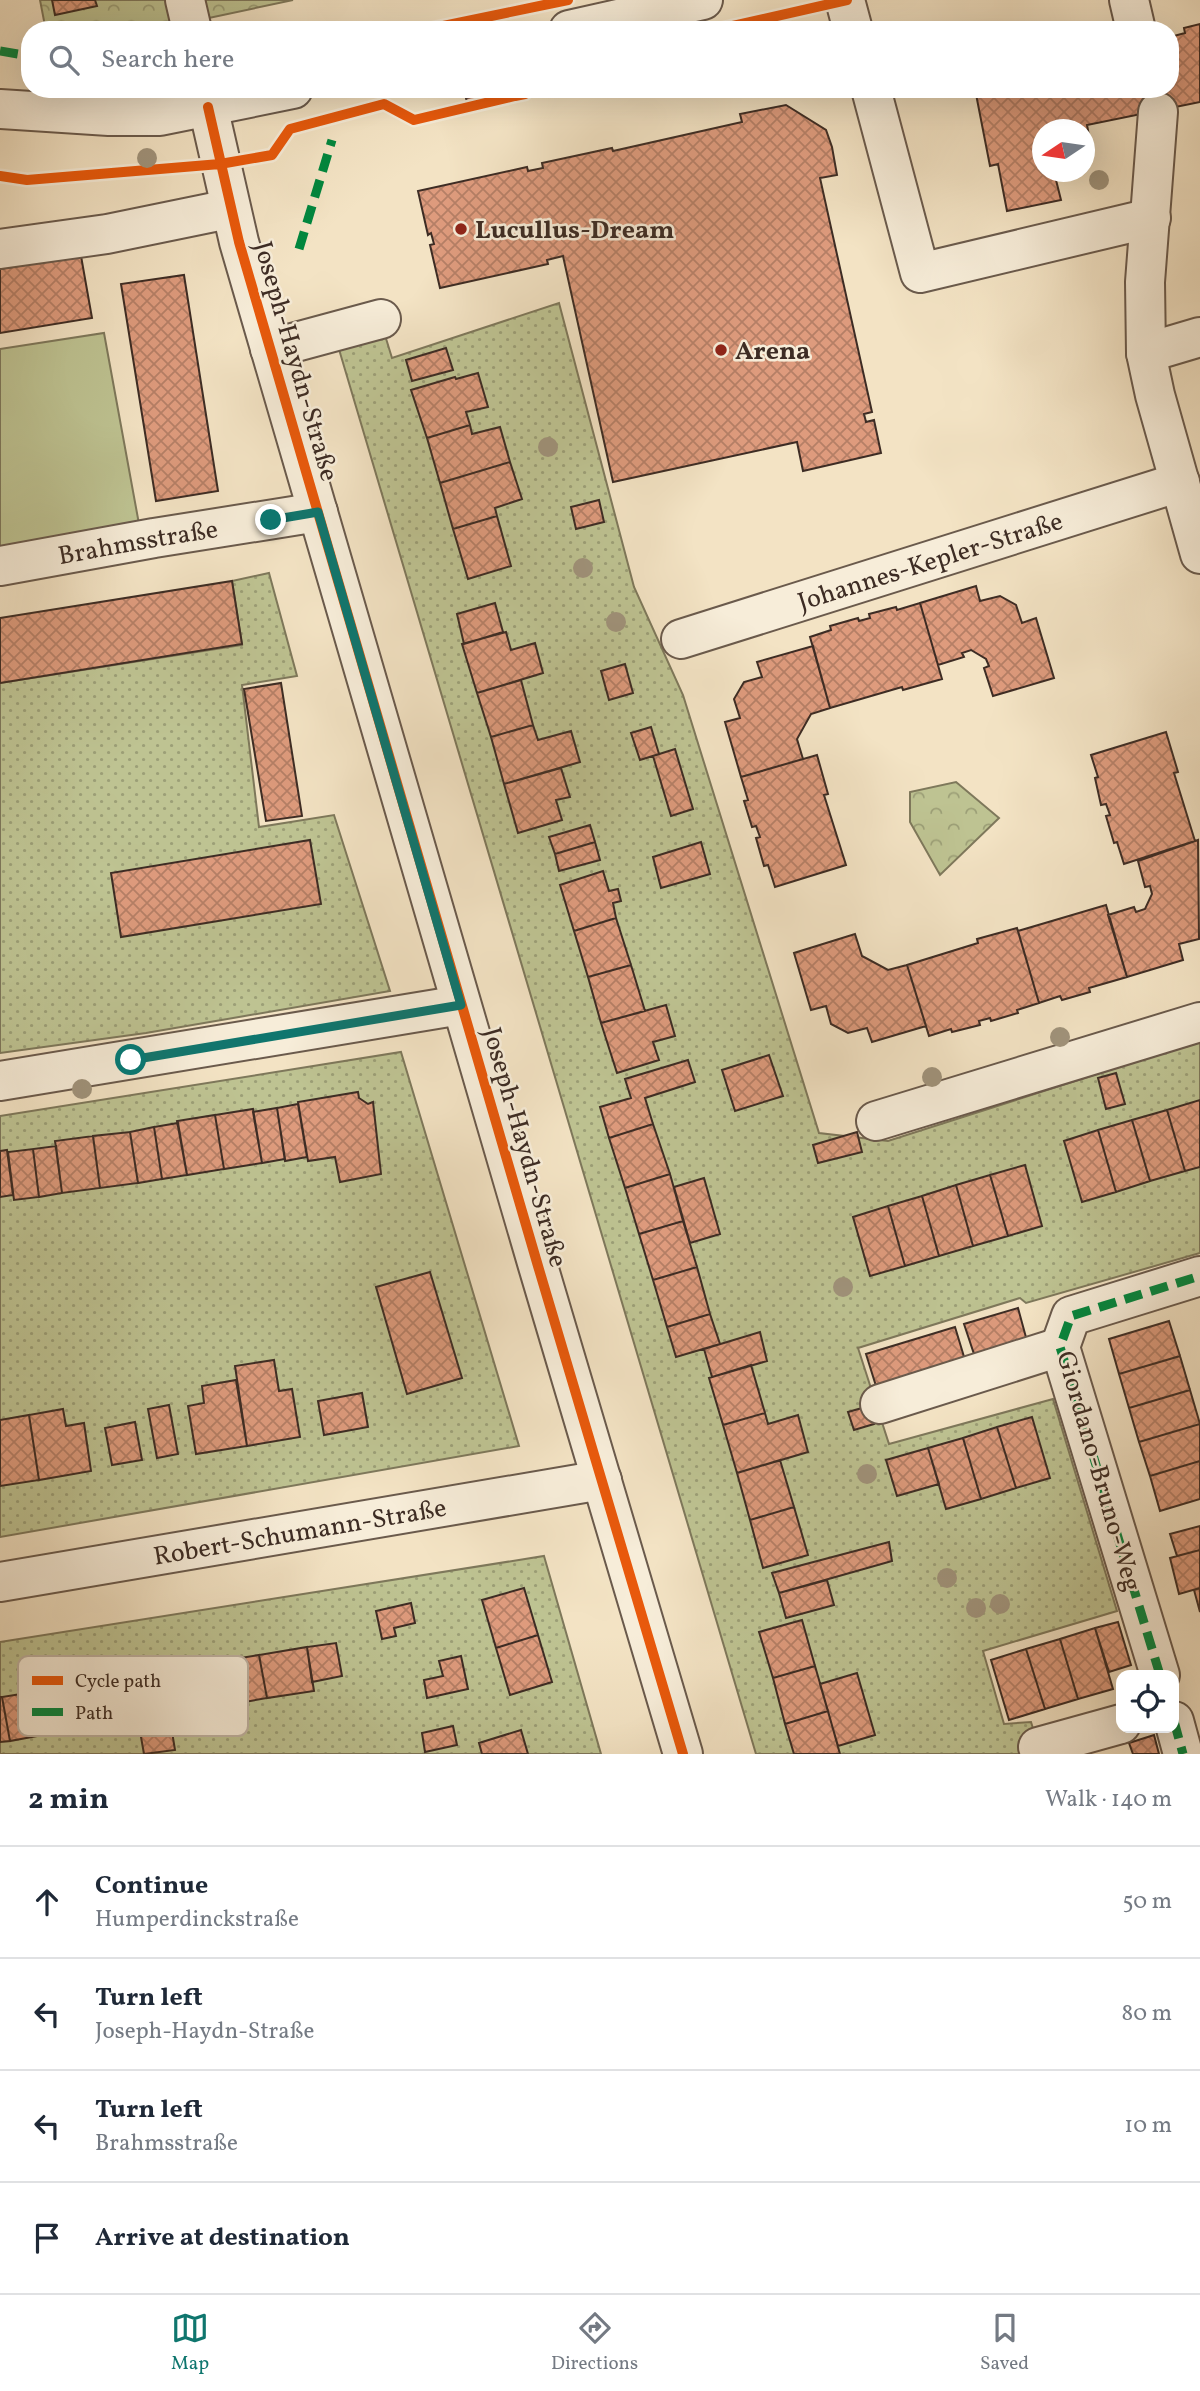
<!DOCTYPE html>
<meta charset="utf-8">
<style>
:root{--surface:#fff;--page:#f2f2f3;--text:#1f2937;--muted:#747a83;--line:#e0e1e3;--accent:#0f766e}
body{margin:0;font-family:Vollkorn,serif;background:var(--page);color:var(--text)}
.controls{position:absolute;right:21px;bottom:21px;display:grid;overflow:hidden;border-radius:14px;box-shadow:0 7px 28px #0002}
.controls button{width:63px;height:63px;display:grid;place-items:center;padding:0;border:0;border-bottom:2px solid var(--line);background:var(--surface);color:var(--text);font:35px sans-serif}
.compass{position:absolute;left:1032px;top:119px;width:63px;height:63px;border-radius:50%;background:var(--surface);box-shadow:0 7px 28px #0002;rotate:257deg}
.stop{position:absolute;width:21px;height:21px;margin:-16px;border:5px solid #0f766e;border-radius:50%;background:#fff}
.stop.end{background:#0f766e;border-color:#fff;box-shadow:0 2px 7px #0008}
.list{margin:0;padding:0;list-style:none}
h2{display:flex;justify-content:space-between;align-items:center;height:91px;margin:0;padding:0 28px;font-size:30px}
h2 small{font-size:23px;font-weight:400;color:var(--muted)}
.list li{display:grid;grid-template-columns:46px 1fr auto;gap:21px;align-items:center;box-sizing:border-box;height:112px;padding:0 28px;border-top:2px solid var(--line)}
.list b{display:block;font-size:26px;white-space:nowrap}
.list p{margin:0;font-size:23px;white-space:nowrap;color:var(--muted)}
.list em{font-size:23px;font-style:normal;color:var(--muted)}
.icon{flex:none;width:38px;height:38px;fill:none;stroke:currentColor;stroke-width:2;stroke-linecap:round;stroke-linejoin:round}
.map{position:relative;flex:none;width:1200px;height:1754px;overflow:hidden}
.search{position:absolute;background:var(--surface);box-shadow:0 7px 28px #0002;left:21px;right:21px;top:21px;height:77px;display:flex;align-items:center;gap:18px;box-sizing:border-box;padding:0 24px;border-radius:28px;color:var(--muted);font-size:26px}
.sheet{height:539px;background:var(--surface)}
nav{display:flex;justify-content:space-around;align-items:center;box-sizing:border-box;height:98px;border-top:2px solid var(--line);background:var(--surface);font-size:19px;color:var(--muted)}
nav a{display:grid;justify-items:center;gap:4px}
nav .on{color:var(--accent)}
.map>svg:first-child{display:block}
.grass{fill:#bec392;stroke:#7e785b;stroke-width:2}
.forest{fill:url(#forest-crowns);stroke:#7e785b;stroke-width:2}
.garden{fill:url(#garden-dots);stroke:#7e785b;stroke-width:2}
.building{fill:url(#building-cross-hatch);stroke:#3d2c24;stroke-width:2}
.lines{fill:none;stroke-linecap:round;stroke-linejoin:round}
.minor-casing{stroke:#6a5a4c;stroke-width:42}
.minor{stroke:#f7edd9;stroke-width:38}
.quiet{stroke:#00873e;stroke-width:9;stroke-dasharray:18 9;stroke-linecap:butt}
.cycleway-casing{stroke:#f7edd9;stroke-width:15}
.cycleway{stroke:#e8590c;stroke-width:10}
.tree{fill:#a0937b}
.route{stroke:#0f766e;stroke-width:9}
.poi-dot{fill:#8f2418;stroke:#f7edd9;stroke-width:2.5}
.labels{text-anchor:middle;stroke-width:5;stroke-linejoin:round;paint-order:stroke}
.poi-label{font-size:26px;font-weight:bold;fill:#3d2c24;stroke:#f7edd9;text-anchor:start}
.street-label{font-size:26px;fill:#3d2c24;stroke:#f7edd9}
.key{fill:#f7edd9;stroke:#bfb3a3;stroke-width:2}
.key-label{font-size:19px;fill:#3d2c24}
</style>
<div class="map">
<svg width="1200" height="1754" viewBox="0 0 1200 1754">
<defs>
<pattern id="forest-crowns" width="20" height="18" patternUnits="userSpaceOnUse" patternTransform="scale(1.75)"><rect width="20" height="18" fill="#bec392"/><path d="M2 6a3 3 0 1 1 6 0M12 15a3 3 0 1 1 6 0" fill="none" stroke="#9c9f77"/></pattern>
<pattern id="garden-dots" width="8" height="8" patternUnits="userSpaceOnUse" patternTransform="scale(1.75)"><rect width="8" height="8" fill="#bec392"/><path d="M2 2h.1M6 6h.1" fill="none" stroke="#9c9f77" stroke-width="1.8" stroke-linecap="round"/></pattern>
<pattern id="building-cross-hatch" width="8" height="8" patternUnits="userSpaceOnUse" patternTransform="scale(1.75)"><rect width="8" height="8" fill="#de9b7d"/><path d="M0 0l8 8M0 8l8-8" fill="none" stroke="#b57f66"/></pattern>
</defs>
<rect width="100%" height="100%" fill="#f3e3c4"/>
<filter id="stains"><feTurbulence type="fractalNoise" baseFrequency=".00286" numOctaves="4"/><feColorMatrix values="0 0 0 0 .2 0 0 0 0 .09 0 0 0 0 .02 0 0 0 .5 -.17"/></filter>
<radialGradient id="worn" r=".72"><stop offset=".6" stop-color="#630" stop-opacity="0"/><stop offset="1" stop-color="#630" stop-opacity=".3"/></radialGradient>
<path class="grass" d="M104,333L139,524L0,547V349Z"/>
<path class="forest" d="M40,0H293L190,22L45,26Z
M956,782L999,818L940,875L910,822V792Z"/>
<path class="garden" d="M559,303L634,587L683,695L819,1133L888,1141L1200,1041V1253L1026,1303L1020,1298L858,1348L889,1444L1053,1399L1117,1611L983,1651L1004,1724L1031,1722L1041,1754H756L338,346L384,332L392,358Z
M269,573L297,676L242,685L259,827L334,815L390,991L146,1033L0,1053V683L242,645L232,581Z
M401,1052L519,1446L0,1537V1116Z
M544,1556L601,1754H0V1642Z"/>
<path class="building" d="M52,0H95L97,6L55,15Z
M1200,24V102L1087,125L1091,146L1084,147V130H1042V172H1054L1061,200L1007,211L998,164L990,166L975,89H1170V37L1185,33L1184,28Z
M494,92L496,100L468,106L466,98Z
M786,105L826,130L832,147L837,175L820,178L872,412L864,414L866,422L874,420L881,453L803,471L797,442L613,482L563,256L547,260L548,264L440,288L430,245L434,244L431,233L428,235L418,191L527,167L528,171L543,168L542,163L612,148L613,151L742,122L740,114Z
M81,256L92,318L0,333V269Z
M184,275L218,491L156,501L121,284Z
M446,348L453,370L412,381L406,360Z
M478,373L488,407L466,412L470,425L427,438L411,390L455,377L456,379Z
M470,425L472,434L500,427L510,462L440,483L427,438Z
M510,462L522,499L495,508L497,516L453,529L440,483Z
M599,500L604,522L576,529L571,507Z
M497,516L511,566L468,579L453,529Z
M232,581L242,644L0,683V618Z
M976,586L980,601L1000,596L1016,605L1022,623L1036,618L1054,678L993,696L984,668L989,666L986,659L971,650L962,653L964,657L938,665L920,603Z
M495,603L503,632L464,644L457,614Z
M920,603L942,679L903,690L902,687L830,708L810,637L831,630L830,626L858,618L859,621L870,618L869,614L896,607L897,610Z
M506,632L511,650L535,643L543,673L477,693L462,644Z
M813,646L830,708L811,714L797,739L803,759L741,777L725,722L740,718L734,699L744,682L762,677L757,662Z
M625,664L633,693L609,700L601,671Z
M521,680L533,725L491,737L477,693Z
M281,683L302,816L266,821L244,689Z
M533,725L538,740L571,731L580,762L504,784L491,737Z
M651,727L659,754L640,760L631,733Z
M1166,732L1178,772L1174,773L1195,841L1124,864L1117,842L1114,843L1106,816L1110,815L1106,804L1101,805L1095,778L1098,777L1091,755Z
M675,749L693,809L671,816L653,756Z
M817,755L828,794L824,795L846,865L775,887L768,865L764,866L756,838L760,837L756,826L752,827L744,801L748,800L741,777Z
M561,768L570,797L556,800L562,820L518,833L504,784Z
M590,825L595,842L555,854L549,837Z
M310,840L321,904L121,937L111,873Z
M1198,840L1199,939L1179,944L1183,960L1127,977L1108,915L1134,907L1136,912L1145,909L1152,894L1150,886L1145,887L1138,861Z
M595,842L600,860L559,871L555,854Z
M701,842L710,874L661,888L653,857Z
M603,871L609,891L618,889L621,901L613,903L616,918L574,931L560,885Z
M1106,905L1127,977L1089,988L1090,992L1062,1000L1060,996L1039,1003L1018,931Z
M616,918L631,965L588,977L574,931Z
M1017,928L1039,1003L1017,1010L1018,1013L991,1021L990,1018L979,1021L980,1025L952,1032L951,1029L929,1036L907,965L978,943L977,939Z
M855,934L862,956L888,970L907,965L926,1026L872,1042L867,1028L848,1033L831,1024L826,1006L811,1010L794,953Z
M631,965L645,1011L601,1023L588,977Z
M666,1005L675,1036L653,1042L659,1060L617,1073L601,1023Z
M769,1055L783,1096L735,1111L722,1070Z
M688,1060L695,1082L645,1098L653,1124L609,1138L600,1107L631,1098L625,1079Z
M1116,1073L1125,1104L1106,1109L1098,1078Z
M358,1092L359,1098L368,1104L373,1102L381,1174L340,1182L335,1157L308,1161L298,1102Z
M1200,1100V1167L1185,1171L1167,1110Z
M298,1104L307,1157L285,1161L277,1108Z
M277,1108L285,1159L262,1163L253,1112Z
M253,1109L262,1163L224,1169L215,1115Z
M1167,1110L1185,1171L1150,1181L1132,1120Z
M215,1115L224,1169L187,1175L177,1121Z
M1132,1120L1150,1181L1116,1192L1098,1130Z
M178,1123L187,1175L162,1179L154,1127Z
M653,1124L670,1174L625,1188L609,1138Z
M154,1127L162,1179L138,1183L130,1132Z
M1098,1130L1116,1192L1082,1202L1064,1141Z
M130,1132L138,1183L100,1188L93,1136Z
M857,1132L862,1152L818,1163L813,1145Z
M93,1136L100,1188L62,1193L55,1141Z
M56,1146L62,1193L39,1197L33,1149Z
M33,1149L39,1197L14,1200L8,1152Z
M7,1150L13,1195L0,1197V1151Z
M1025,1165L1042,1226L1008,1236L990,1175Z
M670,1174L683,1221L639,1234L625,1188Z
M990,1175L1008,1236L973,1246L956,1185Z
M704,1178L720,1234L690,1243L674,1187Z
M956,1185L973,1246L939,1256L922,1196Z
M922,1196L939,1256L905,1266L888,1206Z
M888,1206L905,1266L870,1276L853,1217Z
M683,1221L697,1267L653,1280L639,1234Z
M697,1267L710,1314L667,1327L653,1280Z
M430,1272L462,1378L407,1394L376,1287Z
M1018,1308L1027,1341L975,1357L964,1324Z
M710,1314L720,1344L676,1357L667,1327Z
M1169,1321L1180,1356L1119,1374L1109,1339Z
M955,1327L965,1360L876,1386L866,1354Z
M760,1332L767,1361L712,1377L704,1349Z
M1180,1356L1190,1390L1129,1408L1119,1374Z
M274,1360L279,1391L292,1389L300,1437L247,1446L235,1366Z
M751,1365L765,1413L723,1425L709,1378Z
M236,1380L247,1446L196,1454L188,1406L204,1403L202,1386Z
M1190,1390L1200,1424L1139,1442L1129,1408Z
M362,1393L368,1427L324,1435L318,1401Z
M169,1405L178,1454L157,1458L148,1409Z
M869,1406L874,1424L854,1430L848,1412Z
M63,1409L66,1426L84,1423L91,1471L39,1480L29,1415Z
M765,1413L768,1424L798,1415L808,1452L737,1473L723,1425Z
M29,1415L39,1480L0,1486V1420Z
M1032,1417L1050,1478L1016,1488L997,1427Z
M135,1422L142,1460L112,1465L105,1428Z
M1200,1424V1461L1150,1476L1139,1442Z
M997,1427L1016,1488L981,1499L963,1438Z
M963,1438L981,1499L946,1509L928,1448Z
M928,1448L939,1484L897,1496L886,1460Z
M780,1460L794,1507L750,1520L737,1473Z
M1200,1461V1499L1160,1511L1150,1476Z
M794,1507L808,1555L763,1568L750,1520Z
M1200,1526V1550L1177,1556L1170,1534Z
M889,1542L892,1561L779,1593L772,1573Z
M1200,1550V1588L1179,1594L1170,1558Z
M827,1580L834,1605L786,1618L779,1593Z
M524,1588L538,1635L496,1648L482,1600Z
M1200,1588V1612L1194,1590Z
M411,1603L415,1623L394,1628L396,1636L382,1639L376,1611Z
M802,1620L815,1666L773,1678L759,1632Z
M1118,1622L1131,1665L1109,1672L1095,1628Z
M1095,1628L1113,1689L1078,1699L1060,1639Z
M538,1635L552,1682L510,1695L496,1648Z
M1060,1639L1078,1699L1045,1709L1026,1649Z
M336,1643L342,1676L312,1682L307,1647Z
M307,1647L314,1691L267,1698L259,1655Z
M1026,1649L1045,1709L1009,1720L991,1660Z
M259,1655L267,1698L217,1707L209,1663Z
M461,1656L468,1689L427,1698L424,1680L443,1676L439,1661Z
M815,1666L828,1711L785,1724L773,1678Z
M162,1671L175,1750L144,1754L138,1720L120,1723L114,1679Z
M857,1673L875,1735L838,1746L820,1684Z
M52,1689L59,1732L10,1741L2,1697Z
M0,1697H2L10,1741L0,1742Z
M828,1711L840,1754H794L785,1724Z
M453,1726L457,1745L425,1752L422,1733Z
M521,1730L528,1754H482L479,1743Z
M1154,1735L1159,1754H1133L1129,1743Z"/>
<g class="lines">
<defs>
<g id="minor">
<path d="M185,0L192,30"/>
<path d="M845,0L853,30"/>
<path d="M1129,0L1136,30"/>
<path d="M569,30L703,0"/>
<path d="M204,89L239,242L538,1266L683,1754"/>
<path d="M871,89L920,273L1151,218"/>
<path d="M0,109L109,116H160L293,89"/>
<path d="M1158,112L1145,282L1146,353L1155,395L1200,554"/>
<path d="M0,249L107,234L229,209"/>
<path d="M270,349L381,319"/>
<path d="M1146,353L1200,337"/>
<path id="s1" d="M0,566L154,538L318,512"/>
<path id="s2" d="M681,639L1180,482"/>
<path d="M0,1081L461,1005"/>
<path d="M876,1121L1200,1022"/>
<path d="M880,1404L1060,1347"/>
<path id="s3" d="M0,1582L602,1480"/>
<path d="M1160,1675L1060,1347L1071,1316L1200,1276"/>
<path d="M1174,1721L1183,1754"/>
<path d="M1038,1747L1121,1724"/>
</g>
</defs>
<use href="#minor" class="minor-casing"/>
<use href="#minor" class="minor"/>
<path class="quiet" d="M0,51L30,56
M299,249L332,140
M1160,1675L1060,1347L1071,1316L1200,1276
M1174,1721L1183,1754"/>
<defs>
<path id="cycleway" d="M424,30L568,0
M715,30L847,0
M208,107L239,242L538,1266L683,1754
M0,176L27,180L220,164L272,155L290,129L384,104L414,120L515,96L525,94L530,89"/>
</defs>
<use href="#cycleway" class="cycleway-casing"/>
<use href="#cycleway" class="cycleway"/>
</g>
<g class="tree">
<circle cx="147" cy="158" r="10"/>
<circle cx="1099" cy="180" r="10"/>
<circle cx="548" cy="447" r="10"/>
<circle cx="583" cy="568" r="10"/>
<circle cx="616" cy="622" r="10"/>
<circle cx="1060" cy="1037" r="10"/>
<circle cx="932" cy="1077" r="10"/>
<circle cx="82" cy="1089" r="10"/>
<circle cx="843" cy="1287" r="10"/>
<circle cx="867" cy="1474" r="10"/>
<circle cx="947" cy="1578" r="10"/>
<circle cx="1000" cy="1604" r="10"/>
<circle cx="976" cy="1608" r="10"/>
</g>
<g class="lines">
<path class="route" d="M131,1060L461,1005L318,512L271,520"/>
</g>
<g class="poi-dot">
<circle cx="461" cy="229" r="7"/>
<circle cx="721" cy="350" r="7"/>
</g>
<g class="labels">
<g class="poi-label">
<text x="475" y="238">Lucullus-Dream</text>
<text x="735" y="359">Arena</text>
</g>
<g class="street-label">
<text transform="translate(297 361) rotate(74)" y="9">Joseph-Haydn-Straße</text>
<text dy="9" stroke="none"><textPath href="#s1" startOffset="140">Brahmsstraße</textPath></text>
<text dy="9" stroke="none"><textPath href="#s2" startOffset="261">Johannes-Kepler-Straße</textPath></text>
<text transform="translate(526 1147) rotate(74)" y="9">Joseph-Haydn-Straße</text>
<text transform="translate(1100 1471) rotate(74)" y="9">Giordano-Bruno-Weg</text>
<text dy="9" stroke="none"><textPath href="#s3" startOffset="304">Robert-Schumann-Straße</textPath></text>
</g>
</g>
<rect x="18" y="1656" width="230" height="80" rx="10" class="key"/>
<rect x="32" y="1676" width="31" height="9" fill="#e8590c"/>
<rect x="32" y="1708" width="31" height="8" fill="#00873e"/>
<g class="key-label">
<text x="75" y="1687">Cycle path</text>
<text x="75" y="1719">Path</text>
</g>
<rect width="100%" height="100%" filter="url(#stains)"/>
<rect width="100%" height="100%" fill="url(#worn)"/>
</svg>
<div class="controls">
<button><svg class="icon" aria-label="locate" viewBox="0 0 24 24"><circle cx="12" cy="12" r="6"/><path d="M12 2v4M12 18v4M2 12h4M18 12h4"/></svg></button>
</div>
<svg class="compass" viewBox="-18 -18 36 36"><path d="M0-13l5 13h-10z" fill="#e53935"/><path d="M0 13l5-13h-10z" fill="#747a83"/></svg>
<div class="stop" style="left:131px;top:1060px"></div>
<div class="stop end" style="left:271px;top:520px"></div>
<div class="search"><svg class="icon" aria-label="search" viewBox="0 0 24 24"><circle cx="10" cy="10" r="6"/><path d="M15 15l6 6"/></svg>Search here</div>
</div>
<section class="sheet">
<h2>2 min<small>Walk · 140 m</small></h2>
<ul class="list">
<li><svg class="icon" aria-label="ahead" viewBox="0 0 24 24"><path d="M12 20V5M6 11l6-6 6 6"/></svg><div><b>Continue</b><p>Humperdinckstraße</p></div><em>50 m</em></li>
<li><svg class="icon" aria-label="left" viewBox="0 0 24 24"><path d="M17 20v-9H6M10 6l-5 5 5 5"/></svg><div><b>Turn left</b><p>Joseph-Haydn-Straße</p></div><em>80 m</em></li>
<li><svg class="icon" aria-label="left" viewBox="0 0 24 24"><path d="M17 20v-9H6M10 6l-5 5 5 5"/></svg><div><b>Turn left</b><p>Brahmsstraße</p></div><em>10 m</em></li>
<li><svg class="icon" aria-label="arrive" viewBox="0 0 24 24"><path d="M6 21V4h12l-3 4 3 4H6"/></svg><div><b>Arrive at destination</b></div></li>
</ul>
</section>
<nav>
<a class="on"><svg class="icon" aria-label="map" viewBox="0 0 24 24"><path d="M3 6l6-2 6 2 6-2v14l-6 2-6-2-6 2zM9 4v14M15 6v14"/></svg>Map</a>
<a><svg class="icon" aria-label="directions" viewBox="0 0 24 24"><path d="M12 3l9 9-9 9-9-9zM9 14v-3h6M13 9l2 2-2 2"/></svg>Directions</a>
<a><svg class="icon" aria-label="saved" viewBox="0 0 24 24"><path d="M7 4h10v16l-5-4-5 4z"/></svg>Saved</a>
</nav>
